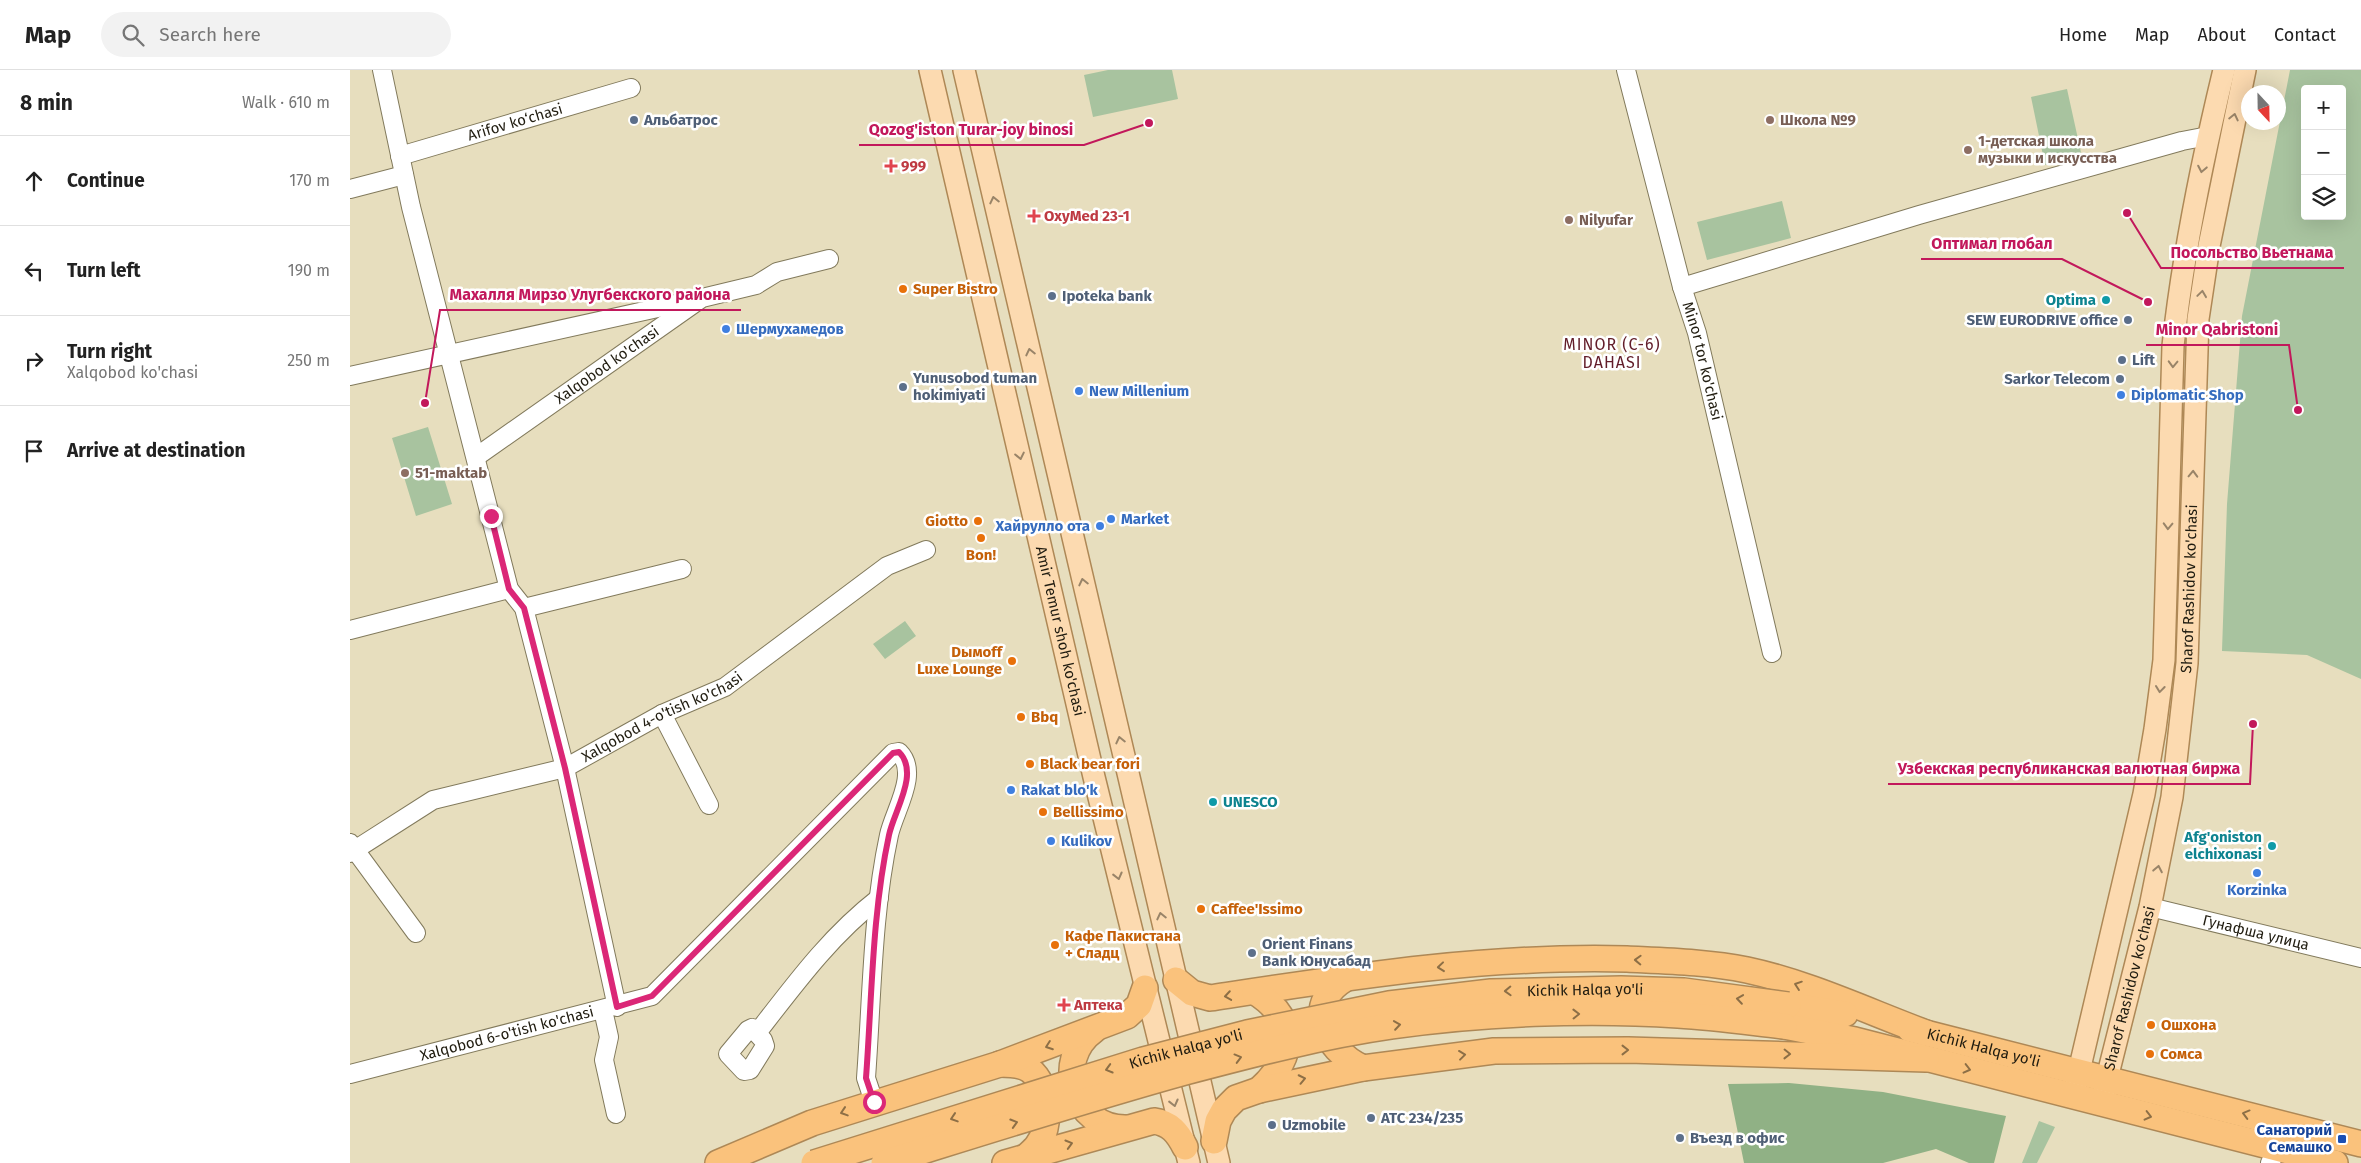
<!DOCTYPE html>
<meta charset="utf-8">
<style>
:root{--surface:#fff;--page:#f2f2f2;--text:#222;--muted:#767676;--line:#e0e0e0}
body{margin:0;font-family:"Fira Sans",sans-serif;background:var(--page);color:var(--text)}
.controls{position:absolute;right:15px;top:15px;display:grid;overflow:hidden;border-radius:5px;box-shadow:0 5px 20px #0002}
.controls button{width:45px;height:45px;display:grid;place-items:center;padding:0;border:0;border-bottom:1px solid var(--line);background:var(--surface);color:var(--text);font:25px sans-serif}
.compass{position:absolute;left:1891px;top:15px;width:45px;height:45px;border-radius:50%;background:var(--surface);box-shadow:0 5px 20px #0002;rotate:158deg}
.stop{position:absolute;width:15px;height:15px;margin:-11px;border:4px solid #db2777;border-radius:50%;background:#fff}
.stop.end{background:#db2777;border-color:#fff;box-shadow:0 1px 5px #0008}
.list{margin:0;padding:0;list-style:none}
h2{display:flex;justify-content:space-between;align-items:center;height:65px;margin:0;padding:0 20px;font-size:21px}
h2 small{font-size:16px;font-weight:400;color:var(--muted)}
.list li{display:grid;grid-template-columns:32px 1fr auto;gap:15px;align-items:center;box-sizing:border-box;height:90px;padding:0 20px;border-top:1px solid var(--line)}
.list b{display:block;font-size:19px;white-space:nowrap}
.list p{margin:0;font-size:16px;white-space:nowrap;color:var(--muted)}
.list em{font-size:16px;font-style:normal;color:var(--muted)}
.icon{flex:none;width:28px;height:28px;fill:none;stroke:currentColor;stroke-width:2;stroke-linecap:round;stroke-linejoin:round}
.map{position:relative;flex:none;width:2011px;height:1093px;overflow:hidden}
header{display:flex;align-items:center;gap:30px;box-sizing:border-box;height:70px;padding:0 25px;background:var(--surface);border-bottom:1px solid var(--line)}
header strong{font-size:24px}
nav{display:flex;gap:28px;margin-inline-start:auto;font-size:18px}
.search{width:350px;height:45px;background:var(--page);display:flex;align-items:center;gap:12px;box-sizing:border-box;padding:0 18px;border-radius:28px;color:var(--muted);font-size:19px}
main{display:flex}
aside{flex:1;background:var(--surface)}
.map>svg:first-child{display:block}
.green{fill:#a8c39f;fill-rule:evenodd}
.forest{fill:#90b185}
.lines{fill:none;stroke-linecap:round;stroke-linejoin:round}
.minor-casing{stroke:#827a5c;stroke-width:20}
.major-casing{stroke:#ae8856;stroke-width:24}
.highway-casing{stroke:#ae8856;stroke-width:28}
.minor{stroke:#fff;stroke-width:18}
.major{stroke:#fcdab0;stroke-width:21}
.highway{stroke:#fac27c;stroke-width:25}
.highway-bridge-casing{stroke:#ae8856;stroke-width:28;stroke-linecap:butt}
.highway-bridge{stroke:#fac27c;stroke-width:25}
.oneway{stroke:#998468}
.oneway2{stroke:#8d6f46}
.route{stroke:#db2777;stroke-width:6}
.service-dot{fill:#5c6f8a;stroke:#fff;stroke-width:2}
.education-dot{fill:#8d6e63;stroke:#fff;stroke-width:2}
.health-dot{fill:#e0444e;stroke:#fff;stroke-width:2}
.food-dot{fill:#e8710a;stroke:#fff;stroke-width:2}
.culture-dot{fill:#0f9aa8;stroke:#fff;stroke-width:2}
.shop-dot{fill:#3f7fe0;stroke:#fff;stroke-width:2}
.transit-dot{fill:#1a4fb4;stroke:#fff;stroke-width:2}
.labels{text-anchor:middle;stroke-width:5;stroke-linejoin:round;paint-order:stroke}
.service-label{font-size:15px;font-weight:bold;fill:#4e5e75;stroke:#fff;text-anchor:start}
.education-label{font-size:15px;font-weight:bold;fill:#785e54;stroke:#fff;text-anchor:start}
.street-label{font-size:15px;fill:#201c10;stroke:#fff}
.health-label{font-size:15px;font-weight:bold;fill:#be3a42;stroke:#fff;text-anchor:start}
.food-label{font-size:15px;font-weight:bold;fill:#c56008;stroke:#fff;text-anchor:start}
.culture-label{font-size:15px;font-weight:bold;fill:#0d838f;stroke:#fff;text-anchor:end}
.shop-label{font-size:15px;font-weight:bold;fill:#366cbe;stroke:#fff;text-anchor:start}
.transit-label{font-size:15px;font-weight:bold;fill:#164399;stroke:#fff;text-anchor:end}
.neighbourhood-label{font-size:16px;letter-spacing:1px;fill:#621d29;stroke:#fff}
.leader{fill:none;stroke:#c2185b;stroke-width:2}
.callout-dot{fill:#c2185b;stroke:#fff;stroke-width:2}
.callout-label{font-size:16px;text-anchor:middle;font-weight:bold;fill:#c2185b;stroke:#fff;stroke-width:5;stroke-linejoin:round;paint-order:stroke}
</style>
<header>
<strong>Map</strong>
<div class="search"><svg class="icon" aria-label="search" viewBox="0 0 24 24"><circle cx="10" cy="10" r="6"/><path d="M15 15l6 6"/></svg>Search here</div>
<nav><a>Home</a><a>Map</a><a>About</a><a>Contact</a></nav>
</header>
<main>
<aside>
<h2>8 min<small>Walk · 610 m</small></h2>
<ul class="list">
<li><svg class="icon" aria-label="ahead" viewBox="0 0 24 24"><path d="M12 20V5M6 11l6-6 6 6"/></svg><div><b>Continue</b></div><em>170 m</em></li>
<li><svg class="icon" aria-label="left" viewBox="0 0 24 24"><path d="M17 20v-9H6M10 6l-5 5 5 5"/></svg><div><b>Turn left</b></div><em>190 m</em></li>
<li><svg class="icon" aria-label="right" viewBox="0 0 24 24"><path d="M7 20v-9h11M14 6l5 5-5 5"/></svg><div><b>Turn right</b><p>Xalqobod ko'chasi</p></div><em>250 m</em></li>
<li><svg class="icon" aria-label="arrive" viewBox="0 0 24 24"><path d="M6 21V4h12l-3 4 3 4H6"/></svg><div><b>Arrive at destination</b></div></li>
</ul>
</aside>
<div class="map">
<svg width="2011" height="1093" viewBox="0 0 2011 1093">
<rect width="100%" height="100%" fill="#e7debe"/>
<path class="green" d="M758,0H822L828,29L743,47L734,5Z
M1940,0H2011V609L1957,585L1872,581L1877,434L1892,246ZM1955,19H1992V146H1955Z
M1717,19L1732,87L1695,95L1681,27Z
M1432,131L1441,168L1357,190L1347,152Z
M78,357L102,434L66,446L42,368Z
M555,551L566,566L535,589L523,574Z
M1689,1051L1705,1057L1687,1093H1672Z"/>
<path class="forest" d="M1439,1013L1533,1022L1656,1046L1644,1093H1619L1586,1079L1533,1093H1394L1378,1014Z"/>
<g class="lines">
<defs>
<g id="minor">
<path d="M32,0L61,137L159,519L174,538L215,698L267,937"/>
<path id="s1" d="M1276,0L1332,217L1347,263L1422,583"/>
<path id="s2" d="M50,86L281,18"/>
<path d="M0,119L54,105"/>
<path d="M1332,217L1569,145L1832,71L1858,66"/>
<path d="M0,306L344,230"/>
<path id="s3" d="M126,387L352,228L406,215L427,202L479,189"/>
<path d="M174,538L332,499"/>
<path d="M0,560L159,519"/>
<path d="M312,644L359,735"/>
<path d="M0,773L66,863"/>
<path id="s4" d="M0,783L83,730L215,698L312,644L375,617L537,496L576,480"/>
<path id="s5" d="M1800,837L2011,888"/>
<path d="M253,940L259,967L254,990L266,1044"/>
<path d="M402,958L413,970L415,976L400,1000L394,1001L378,984L398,960Z"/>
<path d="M407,963C445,914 480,866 529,828"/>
<path id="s6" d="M0,1004L302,926L543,683L549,682C570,703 544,741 539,765C522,844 522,927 516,1008L524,1032"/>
<path d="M1920,1093L1927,1079"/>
</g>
<g id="major">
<path id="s7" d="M580,0L744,707L839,1093"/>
<path d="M614,0L869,1093"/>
<path d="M1725,1018L1794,724L1805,659L1814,590L1823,276C1833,183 1852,91 1874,0"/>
<path id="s8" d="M1753,1024L1800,837L1822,727L1837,593L1848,249L1859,176L1895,0"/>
</g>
<g id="highway">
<path d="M1000,906C951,931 973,979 1013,998"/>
<path d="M826,910L842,923L860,928C999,907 1137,885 1277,889C1317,891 1358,892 1397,900C1458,913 1517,941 1576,963"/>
<path d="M905,922C948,949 946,987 909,1020"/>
<path d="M1438,935L1495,944"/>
<path d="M1434,956L1505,970L1985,1093"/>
<path id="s9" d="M1560,959L2011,1074"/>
<path d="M744,960C702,990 724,1058 775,1058"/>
<path d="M650,994C660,994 671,994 680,1000C700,1016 702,1057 687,1076C684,1080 680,1083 676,1087"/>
<path d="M864,1071L868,1051L874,1040L886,1028L909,1020L1013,998L1144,981L1278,980L1576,989"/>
<path d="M368,1093L462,1053L650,994L777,946L789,935L795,918"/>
<path d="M655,1093L804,1051C820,1053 828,1063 835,1077"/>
</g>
</defs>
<use href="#minor" class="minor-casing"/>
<use href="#major" class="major-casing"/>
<use href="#highway" class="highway-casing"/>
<use href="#minor" class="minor"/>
<use href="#major" class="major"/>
<use href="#highway" class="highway"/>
<defs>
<g id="highway-bridge">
<path id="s10" d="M464,1093L793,990L897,963L1039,934L1141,922L1271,919L1334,921L1438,935"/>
<path d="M534,1093C634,1062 734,1030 835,1002C903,984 972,966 1042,956C1132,943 1237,939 1328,945C1363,947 1398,952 1434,956"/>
</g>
</defs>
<use href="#highway-bridge" class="highway-bridge-casing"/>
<use href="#highway-bridge" class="highway-bridge"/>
</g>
<defs><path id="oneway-chevron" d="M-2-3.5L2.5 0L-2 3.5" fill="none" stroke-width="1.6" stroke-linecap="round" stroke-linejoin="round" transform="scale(1.25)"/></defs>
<g class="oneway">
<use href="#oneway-chevron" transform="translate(1884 47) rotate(-77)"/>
<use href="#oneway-chevron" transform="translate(1852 99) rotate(101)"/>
<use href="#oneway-chevron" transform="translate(644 130) rotate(-103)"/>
<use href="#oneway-chevron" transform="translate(1852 224) rotate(-82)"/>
<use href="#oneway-chevron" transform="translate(680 282) rotate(-103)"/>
<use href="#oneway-chevron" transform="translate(1823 294) rotate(92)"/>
<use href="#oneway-chevron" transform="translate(670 386) rotate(78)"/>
<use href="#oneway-chevron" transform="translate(1843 404) rotate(-88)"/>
<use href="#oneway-chevron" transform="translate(1818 456) rotate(92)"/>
<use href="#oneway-chevron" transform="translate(733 512) rotate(-103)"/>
<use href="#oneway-chevron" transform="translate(1810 619) rotate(97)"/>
<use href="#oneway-chevron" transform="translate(770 670) rotate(-103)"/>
<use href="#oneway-chevron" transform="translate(1808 799) rotate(-79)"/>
<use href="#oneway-chevron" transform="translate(768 806) rotate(76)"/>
<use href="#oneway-chevron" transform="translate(811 846) rotate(-103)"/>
<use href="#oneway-chevron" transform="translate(824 1033) rotate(76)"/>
</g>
<g class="oneway2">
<use href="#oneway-chevron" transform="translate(1288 890) rotate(-178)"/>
<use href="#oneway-chevron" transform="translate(1091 897) rotate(174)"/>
<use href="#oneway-chevron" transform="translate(1448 915) rotate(-161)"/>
<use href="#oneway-chevron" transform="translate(1158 921) rotate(178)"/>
<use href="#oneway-chevron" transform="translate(878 926) rotate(171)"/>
<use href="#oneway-chevron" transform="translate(1390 929) rotate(-172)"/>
<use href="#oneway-chevron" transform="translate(1226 944) rotate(-1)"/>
<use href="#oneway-chevron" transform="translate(1047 955) rotate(-8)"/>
<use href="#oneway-chevron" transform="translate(699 976) rotate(160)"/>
<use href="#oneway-chevron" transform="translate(1275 980)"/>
<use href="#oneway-chevron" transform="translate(1437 984) rotate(1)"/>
<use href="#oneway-chevron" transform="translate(1112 985) rotate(-7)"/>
<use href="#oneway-chevron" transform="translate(888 988) rotate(-15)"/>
<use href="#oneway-chevron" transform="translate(759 999) rotate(164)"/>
<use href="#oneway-chevron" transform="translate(1617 999) rotate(14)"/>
<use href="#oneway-chevron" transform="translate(952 1009) rotate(-12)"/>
<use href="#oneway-chevron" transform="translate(494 1042) rotate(162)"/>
<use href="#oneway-chevron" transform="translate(1896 1044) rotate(-165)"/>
<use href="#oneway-chevron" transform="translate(1798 1046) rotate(14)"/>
<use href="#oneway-chevron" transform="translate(604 1048) rotate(162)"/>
<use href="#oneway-chevron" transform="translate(664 1053) rotate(-17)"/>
<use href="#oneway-chevron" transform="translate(719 1074) rotate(-16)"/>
</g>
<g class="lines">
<path class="route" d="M141,446L159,519L174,538L215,698L267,937L302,926L543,683L549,682C570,703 544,741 539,765C522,844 522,927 516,1008L524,1032"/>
</g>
<g class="service-dot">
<circle cx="284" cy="50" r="5"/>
<circle cx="702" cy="226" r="5"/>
<circle cx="1778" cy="250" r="5"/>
<circle cx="1772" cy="290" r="5"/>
<circle cx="1770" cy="309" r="5"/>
<circle cx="553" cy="317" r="5"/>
<circle cx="902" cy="883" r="5"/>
<circle cx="1021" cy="1048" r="5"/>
<circle cx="922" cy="1055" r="5"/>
<circle cx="1330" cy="1068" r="5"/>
</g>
<g class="education-dot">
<circle cx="1420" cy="50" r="5"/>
<circle cx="1618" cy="80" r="5"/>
<circle cx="1219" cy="150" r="5"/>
<circle cx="55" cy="403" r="5"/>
</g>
<g class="health-dot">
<path d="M538.5 88.5h5v5h5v5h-5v5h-5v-5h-5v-5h5z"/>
<path d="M681.5 138.5h5v5h5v5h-5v5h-5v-5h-5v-5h5z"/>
<path d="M711.5 927.5h5v5h5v5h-5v5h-5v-5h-5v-5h5z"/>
</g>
<g class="food-dot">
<circle cx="553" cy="219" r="5"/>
<circle cx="628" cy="451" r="5"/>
<circle cx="631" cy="468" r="5"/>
<circle cx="662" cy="591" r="5"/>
<circle cx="671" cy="647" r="5"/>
<circle cx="680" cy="694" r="5"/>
<circle cx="693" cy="742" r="5"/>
<circle cx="851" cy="839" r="5"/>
<circle cx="705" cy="875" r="5"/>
<circle cx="1801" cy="955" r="5"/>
<circle cx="1800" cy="984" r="5"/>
</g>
<g class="culture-dot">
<circle cx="1756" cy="230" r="5"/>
<circle cx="863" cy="732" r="5"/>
<circle cx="1922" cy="776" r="5"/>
</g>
<g class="shop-dot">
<circle cx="376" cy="259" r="5"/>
<circle cx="729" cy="321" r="5"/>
<circle cx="1771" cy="325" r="5"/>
<circle cx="761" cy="449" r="5"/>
<circle cx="750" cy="456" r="5"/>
<circle cx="661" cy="720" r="5"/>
<circle cx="701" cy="771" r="5"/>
<circle cx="1907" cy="803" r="5"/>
</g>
<rect class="transit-dot" x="1987" y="1064" width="10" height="10" rx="2.5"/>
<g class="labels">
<g class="service-label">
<text x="294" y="55">Альбатрос</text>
<text x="712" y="231">Ipoteka bank</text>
<text x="1768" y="255" text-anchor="end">SEW EURODRIVE office</text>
<text x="1782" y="295">Lift</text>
<text x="563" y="313">Yunusobod tuman<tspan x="563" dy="17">hokimiyati</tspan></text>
<text x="1760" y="314" text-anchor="end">Sarkor Telecom</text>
<text x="912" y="879">Orient Finans<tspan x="912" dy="17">Bank Юнусабад</tspan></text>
<text x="1031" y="1053">ATC 234/235</text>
<text x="932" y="1060">Uzmobile</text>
<text x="1340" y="1073">Въезд в офис</text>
</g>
<g class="education-label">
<text x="1430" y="55">Школа №9</text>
<text x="1628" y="76">1-детская школа<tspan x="1628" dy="17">музыки и искусства</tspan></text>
<text x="1229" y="155">Nilyufar</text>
<text x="65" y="408">51-maktab</text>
</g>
<g class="street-label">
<text dy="5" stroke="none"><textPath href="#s2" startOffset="120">Arifov ko‘chasi</textPath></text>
<text dy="5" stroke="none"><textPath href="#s1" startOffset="301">Minor tor ko'chasi</textPath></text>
<text dy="5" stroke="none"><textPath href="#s3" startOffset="160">Xalqobod ko'chasi</textPath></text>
<text dy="5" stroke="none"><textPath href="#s8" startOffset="514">Sharof Rashidov ko'chasi</textPath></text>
<text dy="5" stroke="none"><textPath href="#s7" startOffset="576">Amir Temur shoh ko'chasi</textPath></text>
<text dy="5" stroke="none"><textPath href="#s4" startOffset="344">Xalqobod 4-o'tish ko'chasi</textPath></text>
<text dy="5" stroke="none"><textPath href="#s5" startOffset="109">Гунафша улица</textPath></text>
<text dy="5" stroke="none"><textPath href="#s8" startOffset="109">Sharof Rashidov ko'chasi</textPath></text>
<text dy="5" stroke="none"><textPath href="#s10" startOffset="794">Kichik Halqa yo'li</textPath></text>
<text dy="5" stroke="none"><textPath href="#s6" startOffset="162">Xalqobod 6-o'tish ko'chasi</textPath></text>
<text dy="5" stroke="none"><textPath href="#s9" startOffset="76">Kichik Halqa yo'li</textPath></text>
<text dy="5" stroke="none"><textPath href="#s10" startOffset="389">Kichik Halqa yo'li</textPath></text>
</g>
<g class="health-label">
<text x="551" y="101">999</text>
<text x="694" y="151">OxyMed 23-1</text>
<text x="724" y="940">Аптека</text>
</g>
<g class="food-label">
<text x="563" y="224">Super Bistro</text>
<text x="618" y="456" text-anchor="end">Giotto</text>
<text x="631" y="490" text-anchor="middle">Bon!</text>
<text x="652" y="587" text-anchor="end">Dымоff<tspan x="652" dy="17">Luxe Lounge</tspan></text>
<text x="681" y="652">Bbq</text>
<text x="690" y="699">Black bear fori</text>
<text x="703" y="747">Bellissimo</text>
<text x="861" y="844">Caffee'Issimo</text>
<text x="715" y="871">Кафе Пакистана<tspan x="715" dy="17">+ Сладц</tspan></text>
<text x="1811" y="960">Ошхона</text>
<text x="1810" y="989">Сомса</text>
</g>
<g class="culture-label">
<text x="1746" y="235">Optima</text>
<text x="873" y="737" text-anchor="start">UNESCO</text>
<text x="1912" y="772">Afg'oniston<tspan x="1912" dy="17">elchixonasi</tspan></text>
</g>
<g class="shop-label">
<text x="386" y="264">Шермухамедов</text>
<text x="739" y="326">New Millenium</text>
<text x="1781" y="330">Diplomatic Shop</text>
<text x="771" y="454">Market</text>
<text x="740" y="461" text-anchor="end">Хайрулло ота</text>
<text x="671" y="725">Rakat blo'k</text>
<text x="711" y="776">Kulikov</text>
<text x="1907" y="825" text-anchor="middle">Korzinka</text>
</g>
<g class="transit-label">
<text x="1982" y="1065">Санаторий<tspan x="1982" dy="17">Семашко</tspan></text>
</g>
<g class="neighbourhood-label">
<text x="1262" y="280">MINOR (C-6)<tspan x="1262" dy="18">DAHASI</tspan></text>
</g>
</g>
<path class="leader" d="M799 53L734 75H509M1798 232L1712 189H1571M1777 143L1811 198H1994M75 333L90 240H391M1948 340L1939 275H1796M1903 654L1900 714H1538"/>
<g class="callout-dot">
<circle cx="799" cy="53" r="5"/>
<circle cx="1798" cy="232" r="5"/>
<circle cx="1777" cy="143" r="5"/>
<circle cx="75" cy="333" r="5"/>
<circle cx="1948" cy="340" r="5"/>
<circle cx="1903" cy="654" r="5"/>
</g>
<g class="callout-label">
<text x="621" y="65">Qozog'iston Turar-joy binosi</text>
<text x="1642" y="179">Оптимал глобал</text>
<text x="1902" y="188">Посольство Вьетнама</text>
<text x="240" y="230">Махалля Мирзо Улугбекского района</text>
<text x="1867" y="265">Minor Qabristoni</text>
<text x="1719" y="704">Узбекская республиканская валютная биржа</text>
</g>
</svg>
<div class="controls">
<button>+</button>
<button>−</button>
<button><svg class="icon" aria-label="layers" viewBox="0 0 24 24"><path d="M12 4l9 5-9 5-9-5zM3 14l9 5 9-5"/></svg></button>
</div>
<svg class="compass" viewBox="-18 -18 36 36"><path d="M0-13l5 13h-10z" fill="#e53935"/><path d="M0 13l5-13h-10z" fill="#767676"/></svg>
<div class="stop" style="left:524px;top:1032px"></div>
<div class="stop end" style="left:141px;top:446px"></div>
</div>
</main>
